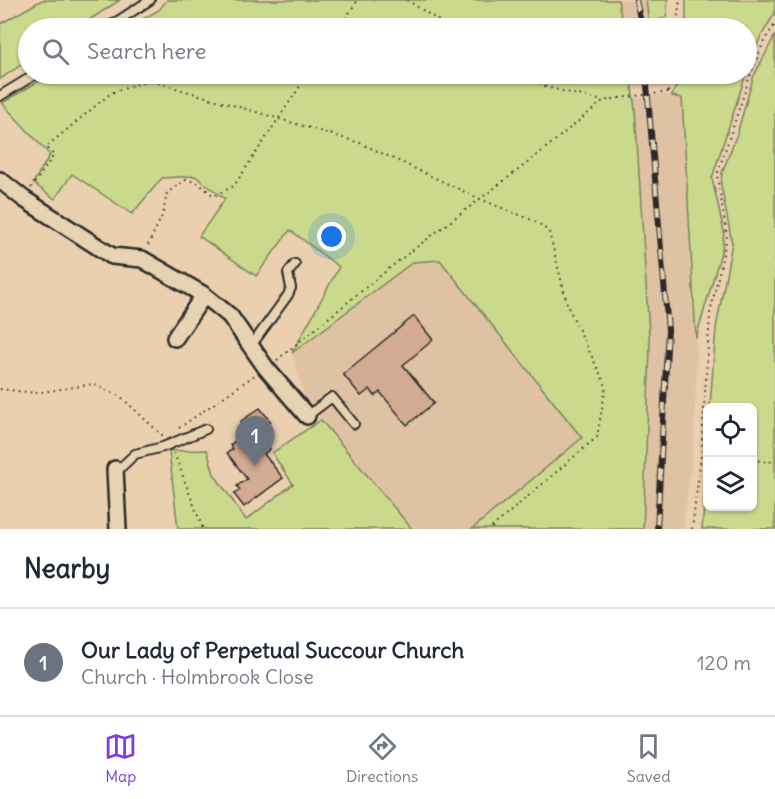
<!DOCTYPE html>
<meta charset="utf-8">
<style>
:root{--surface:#fff;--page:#f2f2f3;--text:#1f2937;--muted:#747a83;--line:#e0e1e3;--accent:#7c3aed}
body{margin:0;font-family:Delius,sans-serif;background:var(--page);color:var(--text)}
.controls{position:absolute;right:18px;bottom:18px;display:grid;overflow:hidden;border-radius:9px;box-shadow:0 2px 4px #0004}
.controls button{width:54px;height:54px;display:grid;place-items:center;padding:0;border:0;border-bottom:2px solid var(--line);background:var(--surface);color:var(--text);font:30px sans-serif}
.you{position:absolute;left:332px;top:237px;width:21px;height:21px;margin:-15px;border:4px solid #fff;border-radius:50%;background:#1a73e8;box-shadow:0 0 0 9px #1a73e833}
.badge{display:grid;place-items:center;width:39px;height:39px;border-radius:50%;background:var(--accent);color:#fff;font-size:20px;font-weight:700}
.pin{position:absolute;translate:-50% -50px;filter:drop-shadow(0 2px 3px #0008)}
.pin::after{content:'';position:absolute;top:32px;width:21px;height:18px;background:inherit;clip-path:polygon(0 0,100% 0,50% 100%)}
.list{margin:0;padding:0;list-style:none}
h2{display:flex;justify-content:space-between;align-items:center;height:78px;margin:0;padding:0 24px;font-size:26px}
h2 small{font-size:20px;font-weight:400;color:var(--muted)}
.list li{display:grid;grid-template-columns:39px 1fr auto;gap:18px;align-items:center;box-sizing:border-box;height:108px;padding:0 24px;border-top:2px solid var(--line)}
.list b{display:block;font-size:22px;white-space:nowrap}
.list p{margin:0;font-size:20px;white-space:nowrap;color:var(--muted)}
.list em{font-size:20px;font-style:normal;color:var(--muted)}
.icon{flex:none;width:33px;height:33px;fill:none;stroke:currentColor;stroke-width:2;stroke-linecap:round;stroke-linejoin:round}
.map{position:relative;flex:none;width:775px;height:529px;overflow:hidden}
.search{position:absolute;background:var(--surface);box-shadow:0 2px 4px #0004;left:18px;right:18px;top:18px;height:66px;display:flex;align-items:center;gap:15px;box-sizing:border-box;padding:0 21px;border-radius:33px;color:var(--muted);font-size:22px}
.sheet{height:186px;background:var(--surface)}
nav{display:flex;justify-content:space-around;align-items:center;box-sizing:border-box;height:84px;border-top:2px solid var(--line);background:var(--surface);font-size:16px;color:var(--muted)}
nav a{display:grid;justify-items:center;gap:3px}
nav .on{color:var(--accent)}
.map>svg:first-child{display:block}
.built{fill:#dfc2a4}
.green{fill:#cbd98d;stroke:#7b825c;stroke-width:1.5}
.building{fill:#d3aa92;stroke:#2b2b2b;stroke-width:1.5}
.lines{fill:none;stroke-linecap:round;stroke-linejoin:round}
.service-casing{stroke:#2b2b2b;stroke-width:12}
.minor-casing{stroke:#2b2b2b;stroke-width:20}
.path{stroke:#2b2b2b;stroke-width:2;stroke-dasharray:1.5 4.5;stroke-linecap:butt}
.service{stroke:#e7d3b1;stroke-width:8}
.minor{stroke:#e7d3b1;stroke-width:15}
.rail-casing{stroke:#2b2b2b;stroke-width:6}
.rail{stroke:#e7d3b1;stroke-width:4;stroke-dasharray:11;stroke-linecap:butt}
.path-bridge{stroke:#2b2b2b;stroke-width:2;stroke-dasharray:1.5 4.5;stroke-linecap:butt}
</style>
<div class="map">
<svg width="775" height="529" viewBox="0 0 775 529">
<rect width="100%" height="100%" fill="#ead0af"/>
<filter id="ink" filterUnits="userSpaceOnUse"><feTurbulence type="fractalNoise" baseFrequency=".0167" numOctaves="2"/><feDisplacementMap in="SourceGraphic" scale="12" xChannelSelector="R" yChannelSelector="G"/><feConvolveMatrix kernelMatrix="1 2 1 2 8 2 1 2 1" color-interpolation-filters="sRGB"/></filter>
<g filter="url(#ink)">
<path class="built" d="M608,0H646L651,28H617Z
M621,74H666L668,79L653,85L617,88Z
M661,94L682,97L697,356L694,438L683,529H631L628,99Z
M440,260L583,438L472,529H412L306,401L292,353L413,262Z"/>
<path class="green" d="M42,0H120L77,28H28V60L0,79V24Z
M167,0H618L623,28H127L159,10Z
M646,0H668L666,17L649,24Z
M686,0H775V13L760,38L747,72L746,28H686Z
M775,35V529H702L707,471L708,506H752V407H710L716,328L732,243L721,185L722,173L737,134L753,78Z
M51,74H630L635,109L650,349L643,529H472L582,438L440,260L413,262L292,353L339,267L290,230L256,276L199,236L225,199L195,176L162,178L132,214L72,174L55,199L33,183L50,155L2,103Z
M681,74H746L712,178L724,232L722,249L696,338L682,98L672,96Z
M321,420L412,529H178L169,451L207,450L214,474L246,520L293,484L272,453Z"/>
<path class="building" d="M414,316L433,340L403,365L434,403L407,425L380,392L375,396L370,389L361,396L343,374Z
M260,408L271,422L257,432L270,449L264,454L283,478L244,507L234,494L240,490L237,486L247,479L227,453L233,449L230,445L247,432L240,422Z"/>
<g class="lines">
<defs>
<path id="service" d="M107,28L150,0
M0,96L36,74
M251,346L288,295L291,288L288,273L295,264
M307,416L332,397L354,424
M116,472L135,454L163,447L206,429"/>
<path id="minor" d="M0,180L24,199L112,256L142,259L204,295L230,316L266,368L307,416
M175,338L204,295
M115,469L118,529"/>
</defs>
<use href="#service" class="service-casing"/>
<use href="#minor" class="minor-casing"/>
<path class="path" d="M407,0L450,28
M339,28L358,0
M676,28L680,0
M524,74L546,87L603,101
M668,92L671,74
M31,188L54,155L46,147L111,93L149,80L360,143L480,199L537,222L549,232L568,307L606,386L597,437L490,529
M148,245L163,214L167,193L185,180L197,182L214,196L234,186L308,74
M277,360L397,262L530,161L603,101L619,98
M0,389L36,393L93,384L121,397L163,436
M179,428L255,375
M174,453L203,529
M752,460L775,462
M692,529L701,456L710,314L727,236L717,175L750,76L764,41L775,24"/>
<use href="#service" class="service"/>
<use href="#minor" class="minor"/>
<defs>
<path id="rail" d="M636,0L642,28
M646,74L668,330L657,529"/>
</defs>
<use href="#rail" class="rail-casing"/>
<use href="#rail" class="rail"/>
<path class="path-bridge" d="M619,98L668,92"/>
</g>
</g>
</svg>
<div class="controls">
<button><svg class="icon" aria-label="locate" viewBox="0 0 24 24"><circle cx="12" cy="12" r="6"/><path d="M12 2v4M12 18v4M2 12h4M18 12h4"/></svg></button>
<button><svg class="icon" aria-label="layers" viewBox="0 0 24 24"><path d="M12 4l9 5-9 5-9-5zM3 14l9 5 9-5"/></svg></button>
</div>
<div class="you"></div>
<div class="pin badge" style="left:255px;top:466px;background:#6b7280">1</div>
<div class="search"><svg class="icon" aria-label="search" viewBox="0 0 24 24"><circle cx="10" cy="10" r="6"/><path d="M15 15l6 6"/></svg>Search here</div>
</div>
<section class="sheet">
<h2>Nearby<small></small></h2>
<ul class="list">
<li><span class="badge" style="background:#6b7280">1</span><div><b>Our Lady of Perpetual Succour Church</b><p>Church · Holmbrook Close</p></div><em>120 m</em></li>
</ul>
</section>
<nav>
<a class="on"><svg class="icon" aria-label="map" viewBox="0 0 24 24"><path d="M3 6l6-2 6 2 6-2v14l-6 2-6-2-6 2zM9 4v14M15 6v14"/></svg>Map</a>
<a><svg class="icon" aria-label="directions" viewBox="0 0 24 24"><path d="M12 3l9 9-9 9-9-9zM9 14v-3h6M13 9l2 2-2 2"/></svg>Directions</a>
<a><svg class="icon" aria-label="saved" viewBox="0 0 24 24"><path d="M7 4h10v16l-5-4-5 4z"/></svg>Saved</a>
</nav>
